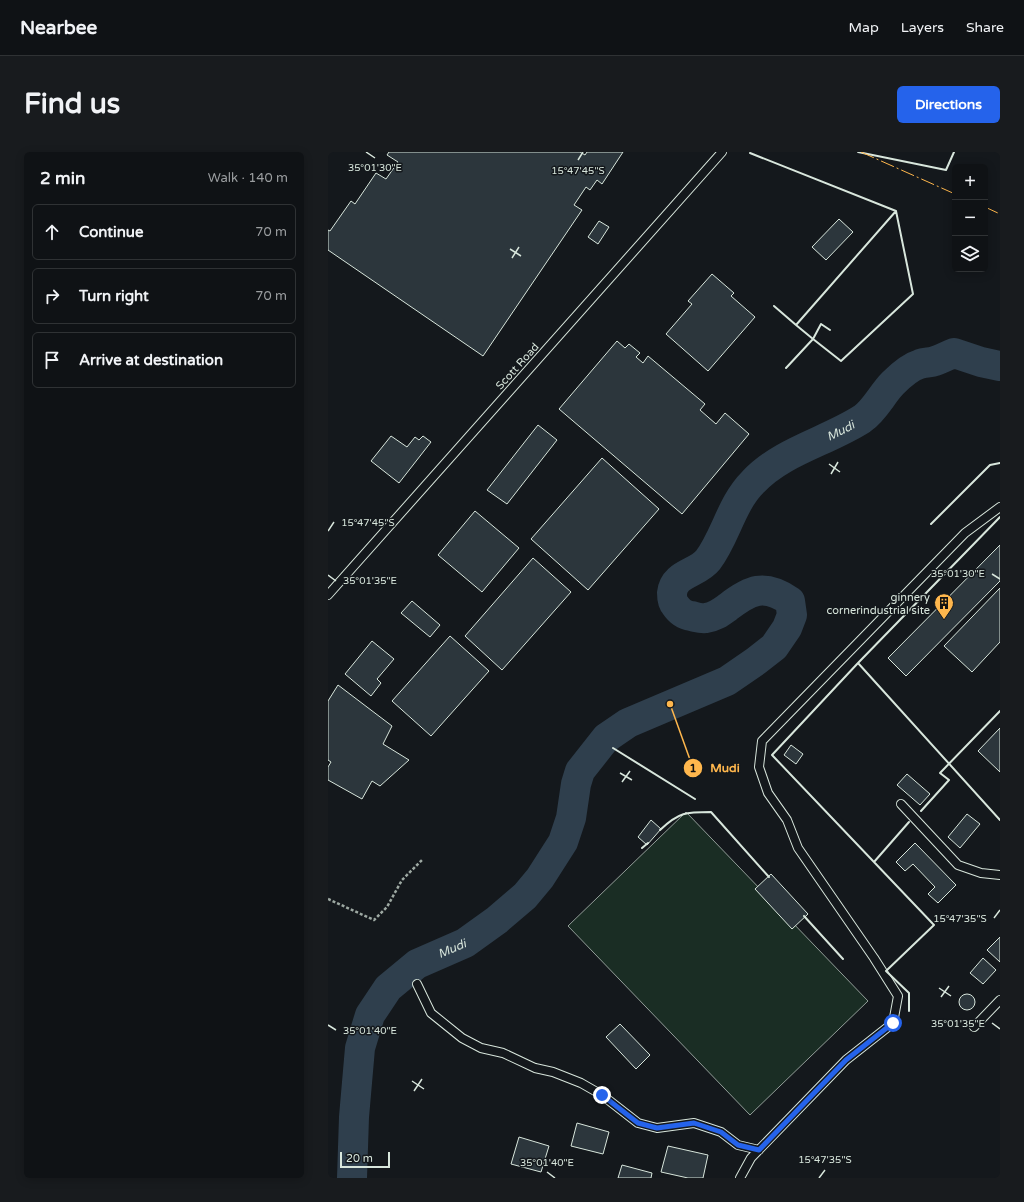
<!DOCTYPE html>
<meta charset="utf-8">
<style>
:root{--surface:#0f1215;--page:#181b1e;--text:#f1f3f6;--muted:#9b9ea0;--line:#2f3234;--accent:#2563eb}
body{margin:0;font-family:"Varela Round",sans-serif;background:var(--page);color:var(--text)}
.controls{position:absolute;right:12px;top:12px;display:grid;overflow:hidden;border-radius:6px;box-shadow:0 2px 10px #0003}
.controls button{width:36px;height:36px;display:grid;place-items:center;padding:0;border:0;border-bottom:1px solid var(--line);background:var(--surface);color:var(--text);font:20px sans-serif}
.scale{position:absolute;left:12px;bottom:10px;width:50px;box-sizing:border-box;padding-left:4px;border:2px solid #d8e6dc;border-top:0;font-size:11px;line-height:14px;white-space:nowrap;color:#d8e6dc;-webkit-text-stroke:3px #14181c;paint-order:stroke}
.stop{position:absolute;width:12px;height:12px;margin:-9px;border:3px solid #2563eb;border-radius:50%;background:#fff}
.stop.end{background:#2563eb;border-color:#fff;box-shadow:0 1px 4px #0008}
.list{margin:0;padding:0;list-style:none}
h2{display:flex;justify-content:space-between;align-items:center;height:52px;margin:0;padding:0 16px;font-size:17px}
h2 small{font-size:13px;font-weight:400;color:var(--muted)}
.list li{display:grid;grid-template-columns:26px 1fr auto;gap:12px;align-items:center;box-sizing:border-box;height:56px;margin:0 8px 8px;padding:0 8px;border:1px solid var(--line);border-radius:6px}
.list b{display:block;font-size:15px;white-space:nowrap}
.list em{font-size:13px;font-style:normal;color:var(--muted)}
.icon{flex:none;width:22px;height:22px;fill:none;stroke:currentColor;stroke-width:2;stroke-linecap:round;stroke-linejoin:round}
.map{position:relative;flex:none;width:672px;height:1026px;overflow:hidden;border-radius:6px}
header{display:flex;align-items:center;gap:24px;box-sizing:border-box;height:56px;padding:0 20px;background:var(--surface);border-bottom:1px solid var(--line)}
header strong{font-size:19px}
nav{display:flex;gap:22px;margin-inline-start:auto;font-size:14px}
.intro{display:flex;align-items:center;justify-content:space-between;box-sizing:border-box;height:96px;padding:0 24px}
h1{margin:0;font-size:28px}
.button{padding:10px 18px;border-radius:6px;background:var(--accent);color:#fff;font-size:14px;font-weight:700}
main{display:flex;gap:24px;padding:0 24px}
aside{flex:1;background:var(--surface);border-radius:6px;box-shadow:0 2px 10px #0003}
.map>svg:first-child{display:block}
.green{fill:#1a2d24;stroke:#939e99}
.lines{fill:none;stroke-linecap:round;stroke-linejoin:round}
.river{stroke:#2f3f4d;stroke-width:30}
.building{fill:#2c363c;stroke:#d8e6dc}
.lane-casing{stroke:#d8e6dc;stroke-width:10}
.path{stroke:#9da8a2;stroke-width:2.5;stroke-dasharray:3 2;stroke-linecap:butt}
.lane{stroke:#14181c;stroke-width:8}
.wall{stroke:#d8e6dc;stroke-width:2}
.power{stroke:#ffb74d;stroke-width:1;stroke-dasharray:14 3 2 3;stroke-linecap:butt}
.route{stroke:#2563eb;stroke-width:5}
.ticks{fill:none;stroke:#d8e6dc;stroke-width:1.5}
.labels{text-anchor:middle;stroke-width:3;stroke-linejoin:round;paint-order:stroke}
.street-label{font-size:11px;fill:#d8e6dc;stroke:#14181c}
.poi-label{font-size:11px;fill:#d8e6dc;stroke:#14181c;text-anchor:end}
.water-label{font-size:12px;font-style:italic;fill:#d8e6dc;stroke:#14181c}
.ticks-label{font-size:10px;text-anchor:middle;fill:#d8e6dc;stroke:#14181c;stroke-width:3;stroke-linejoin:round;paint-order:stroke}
.leader{fill:none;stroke:#ffb74d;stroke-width:1.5}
.callout-dot{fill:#ffb74d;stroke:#14181c;stroke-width:1.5}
.mark-label{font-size:12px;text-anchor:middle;font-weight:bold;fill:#111}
.callout-label{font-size:12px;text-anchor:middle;font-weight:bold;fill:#ffb74d;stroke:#14181c;stroke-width:3;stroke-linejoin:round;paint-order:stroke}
</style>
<header>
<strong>Nearbee</strong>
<nav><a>Map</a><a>Layers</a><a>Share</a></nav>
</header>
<div class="intro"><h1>Find us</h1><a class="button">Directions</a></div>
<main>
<aside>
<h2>2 min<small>Walk · 140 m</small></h2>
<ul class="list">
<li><svg class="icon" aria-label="ahead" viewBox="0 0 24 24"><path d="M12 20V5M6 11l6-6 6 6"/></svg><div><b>Continue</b></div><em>70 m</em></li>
<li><svg class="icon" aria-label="right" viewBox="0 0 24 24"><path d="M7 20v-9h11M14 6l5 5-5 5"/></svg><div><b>Turn right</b></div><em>70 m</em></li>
<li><svg class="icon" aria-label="arrive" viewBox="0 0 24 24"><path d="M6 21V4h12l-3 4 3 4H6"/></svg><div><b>Arrive at destination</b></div></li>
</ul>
</aside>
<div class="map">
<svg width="672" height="1026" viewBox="0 0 672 1026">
<rect width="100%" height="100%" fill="#14181c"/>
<path class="green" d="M358,660L540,849L422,963L240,774Z"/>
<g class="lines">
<path class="river" id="s1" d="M24,1026L26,965L32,896L42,863L60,836L89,812L137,791L169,768L197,744L212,726L235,690L243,666L248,632L252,619L278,586L300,571L399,529L428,509L446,495L459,476L464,463L462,449C436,431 422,438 400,455C393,460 387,465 378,466C374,467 368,465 363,464C356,463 351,459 347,453C344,450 344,445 344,441C346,421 369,422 380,408C398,384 403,352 425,330C454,299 498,290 534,267C547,258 554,242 565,231C572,224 582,215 592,212C597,210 602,211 607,209C614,207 620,203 626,201L653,210L672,214"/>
</g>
<path class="building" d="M61,0H252L257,3L259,0H295L274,32L269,28L262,38L258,35L246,53L254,58L155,204L0,98V78L2,79L23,49L27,52L48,21L58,27L70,10L59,3Z
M511,67L525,80L498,108L484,95Z
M271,69L281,75L270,92L260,85Z
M384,122L406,141L403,144L427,165L380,219L338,182L364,152L360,149Z
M289,189L297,196L301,192L312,201L308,205L315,211L320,204L377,252L372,258L388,272L397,261L421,282L354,362L231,257Z
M210,273L229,288L179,352L159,338Z
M63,284L79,295L87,285L91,288L95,284L103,290L71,331L43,309Z
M274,306L331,357L260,438L203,387Z
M147,359L191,396L154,440L110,403Z
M672,393V429L578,524L560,506Z
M205,406L243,440L174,518L137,484Z
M672,436V490L644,520L616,494Z
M84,449L112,473L102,485L73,461Z
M122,484L161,519L103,584L64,549Z
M44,489L66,507L49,527L53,531L43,544L17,522Z
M10,533L64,574L55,592L81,608L52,634L44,629L34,647L0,628V615L3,610L0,608V549Z
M672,576V620L650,599Z
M463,593L475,602L468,612L456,603Z
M579,622L602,642L592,653L569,633Z
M639,662L652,672L632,696L620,685Z
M323,668L333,677L319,693L310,685Z
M587,691L628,733L610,751L600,742L607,735L585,712L577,719L568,710Z
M443,722L480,762L464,777L427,737Z
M672,785V810L659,798Z
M655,806L668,818L655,832L642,821Z
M631 850a8 8 0 1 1 16 0a8 8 0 1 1-16 0Z
M292,872L322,903L308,917L278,885Z
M249,971L281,980L275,1002L243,994Z
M191,985L221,994L213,1020L183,1012Z
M340,994L380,1003L375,1026H360L333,1020Z
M294,1013L324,1021L323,1026H290Z"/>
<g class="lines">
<defs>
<path id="lane" d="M0,443L394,0
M573,652L630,713L653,721L672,723
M89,832L103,861L134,886L153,896L175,901L207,916L225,920L253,931L274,943L310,971L329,976L366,971L393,980L410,993L431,998
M646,875L672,848
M412,1026L423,1006L518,908L565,871L570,844L546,806L470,696L459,668L440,641L431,615L434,589L637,381L672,355"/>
</defs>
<use href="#lane" class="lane-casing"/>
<path class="path" d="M0,747L46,768L59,755L74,728L95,707"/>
<use href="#lane" class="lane"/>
<path class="wall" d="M530,0L618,18L626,0
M422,1L568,59L585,142L513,209L485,187L493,172L502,178
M446,154L468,173
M458,216L485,187L468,173L568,59
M603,372L662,313L672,311
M530,511L672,668
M285,596L367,647
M593,659L621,628L612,621L672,559
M332,678C351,660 358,660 383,660L441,725
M314,696L320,691
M546,710L581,670
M476,764L515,807
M581,859V841L558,819L606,773L444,603L530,511L672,365"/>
<path class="power" d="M533,0L627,42
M657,55L672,62"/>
</g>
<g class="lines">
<path class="route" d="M274,943L310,971L329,976L366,971L393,980L410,993L431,998L518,908L565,871"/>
</g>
<path class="ticks" d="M38,0L47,6M250,8L255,0M182,97L193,104M184,106L191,95M501,312L512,320M503,322L510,310M0,379L6,370M664,422L672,427M0,423L8,429M292,621L304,628M294,630L302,619M666,766L672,758M611,836L623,844M613,845L621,834M664,871L672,877M0,873L8,878M84,929L96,937M86,939L94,927M219,1020L227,1026M491,1026L497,1018"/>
<defs>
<symbol id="building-pin" viewBox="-11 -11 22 30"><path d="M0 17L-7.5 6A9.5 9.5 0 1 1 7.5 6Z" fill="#ffb74d" stroke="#14181c"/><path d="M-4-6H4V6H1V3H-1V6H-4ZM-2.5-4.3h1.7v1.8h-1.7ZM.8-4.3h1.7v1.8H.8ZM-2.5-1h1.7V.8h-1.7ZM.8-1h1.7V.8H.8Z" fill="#111"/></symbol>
</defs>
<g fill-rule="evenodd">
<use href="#building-pin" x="605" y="440" width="22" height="30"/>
</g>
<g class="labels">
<g class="street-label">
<text transform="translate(189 214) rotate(-48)" y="4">Scott Road</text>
</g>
<g class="poi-label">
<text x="602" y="449">ginnery<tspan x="602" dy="13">cornerindustrial site</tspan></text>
</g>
<g class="water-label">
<text dy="4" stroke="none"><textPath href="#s1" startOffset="1173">Mudi</textPath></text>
<text dy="4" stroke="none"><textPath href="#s1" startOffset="273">Mudi</textPath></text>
</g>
</g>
<g class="ticks-label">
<text x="47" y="19">35°01'30"E</text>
<text x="250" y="22">15°47'45"S</text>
<text x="40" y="374">15°47'45"S</text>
<text x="630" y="425">35°01'30"E</text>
<text x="42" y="432">35°01'35"E</text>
<text x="632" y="770">15°47'35"S</text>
<text x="630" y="875">35°01'35"E</text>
<text x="42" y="882">35°01'40"E</text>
<text x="497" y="1011">15°47'35"S</text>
<text x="219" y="1014">35°01'40"E</text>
</g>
<path class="leader" d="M342 552L365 616"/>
<g class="callout-dot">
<circle cx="342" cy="552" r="4"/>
<circle cx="365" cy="616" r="10"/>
</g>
<g class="mark-label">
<text x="365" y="620">1</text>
</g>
<g class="callout-label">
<text x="397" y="620">Mudi</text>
</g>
</svg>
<div class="controls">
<button>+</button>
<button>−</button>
<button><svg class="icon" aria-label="layers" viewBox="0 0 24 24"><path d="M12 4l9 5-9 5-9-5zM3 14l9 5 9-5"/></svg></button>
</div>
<div class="scale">20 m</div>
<div class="stop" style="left:565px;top:871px"></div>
<div class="stop end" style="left:274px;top:943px"></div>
</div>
</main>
